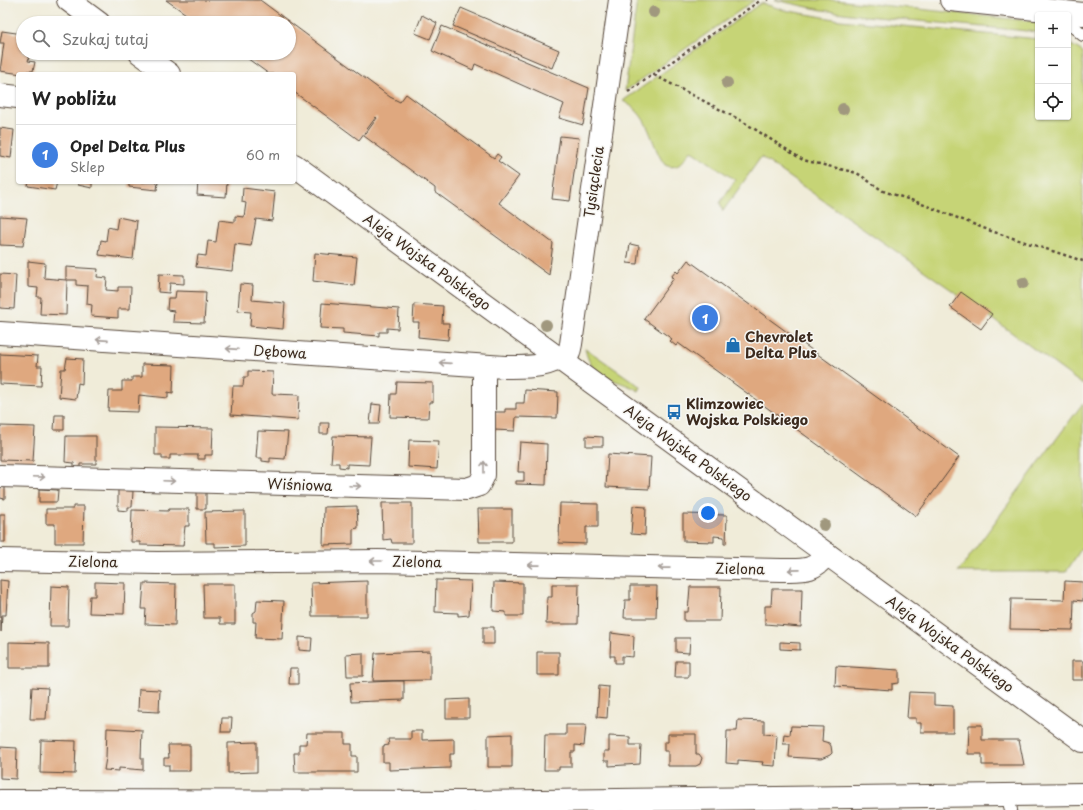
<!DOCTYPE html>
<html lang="pl">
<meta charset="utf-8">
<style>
:root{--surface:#fff;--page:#f2f2f2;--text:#222;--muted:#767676;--line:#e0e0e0;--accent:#0f766e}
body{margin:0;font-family:"Playpen Sans",sans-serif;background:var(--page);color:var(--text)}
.controls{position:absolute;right:12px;top:12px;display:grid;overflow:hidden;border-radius:4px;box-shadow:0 1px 3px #0004}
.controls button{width:36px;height:36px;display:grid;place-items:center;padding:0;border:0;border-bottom:1px solid var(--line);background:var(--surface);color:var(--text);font:20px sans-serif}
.you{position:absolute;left:708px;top:513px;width:14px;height:14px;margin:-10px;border:3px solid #fff;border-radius:50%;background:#1a73e8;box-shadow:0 0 0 6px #1a73e833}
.badge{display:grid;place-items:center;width:26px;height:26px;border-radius:50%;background:var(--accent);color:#fff;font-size:13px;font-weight:700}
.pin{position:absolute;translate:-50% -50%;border:2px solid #fff;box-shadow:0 1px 4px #0006}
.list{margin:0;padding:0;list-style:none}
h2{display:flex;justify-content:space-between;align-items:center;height:52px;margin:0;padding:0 16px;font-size:17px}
h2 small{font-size:13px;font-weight:400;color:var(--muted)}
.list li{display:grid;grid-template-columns:26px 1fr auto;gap:12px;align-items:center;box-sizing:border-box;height:60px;padding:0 16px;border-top:1px solid var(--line)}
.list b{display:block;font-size:15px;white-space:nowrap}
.list p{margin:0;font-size:13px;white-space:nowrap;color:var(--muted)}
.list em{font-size:13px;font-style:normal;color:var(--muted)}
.icon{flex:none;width:22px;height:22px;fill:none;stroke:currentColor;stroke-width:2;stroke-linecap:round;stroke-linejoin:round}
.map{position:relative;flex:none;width:1083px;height:810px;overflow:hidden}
.search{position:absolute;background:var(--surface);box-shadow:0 1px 3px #0004;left:16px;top:16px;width:280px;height:44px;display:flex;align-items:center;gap:10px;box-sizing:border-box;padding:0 14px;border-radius:22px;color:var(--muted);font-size:15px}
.panel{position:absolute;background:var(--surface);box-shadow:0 1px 3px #0004;left:16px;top:72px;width:280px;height:112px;border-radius:4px}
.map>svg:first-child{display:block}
.green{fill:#c6d476;stroke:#807f4a}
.building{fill:#dfa87f}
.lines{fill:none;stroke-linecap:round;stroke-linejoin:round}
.service-casing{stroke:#56473a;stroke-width:14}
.minor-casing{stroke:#56473a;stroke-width:24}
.secondary-casing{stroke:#56473a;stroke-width:24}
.path{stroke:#56473a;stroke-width:2.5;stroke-dasharray:3 3;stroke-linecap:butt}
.service{stroke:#fff;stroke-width:12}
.minor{stroke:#fff;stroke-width:22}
.secondary{stroke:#fff;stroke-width:22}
.tree{fill:#a0987e}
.oneway{stroke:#a79f9a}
.labels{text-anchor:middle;stroke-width:3;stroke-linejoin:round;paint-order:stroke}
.street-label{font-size:14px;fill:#3b2a1e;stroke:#f6f6f2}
.poi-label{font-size:14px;font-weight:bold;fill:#3b2a1e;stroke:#f6f6f2;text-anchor:start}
</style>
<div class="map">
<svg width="1083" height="810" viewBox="0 0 1083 810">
<rect width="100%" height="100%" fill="#f6f6f2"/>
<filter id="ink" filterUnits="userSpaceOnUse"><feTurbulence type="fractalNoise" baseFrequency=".025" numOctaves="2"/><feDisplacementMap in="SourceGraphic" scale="8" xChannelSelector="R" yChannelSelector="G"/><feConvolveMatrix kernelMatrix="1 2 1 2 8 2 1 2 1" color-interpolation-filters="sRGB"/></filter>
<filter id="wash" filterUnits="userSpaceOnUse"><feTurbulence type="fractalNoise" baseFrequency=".012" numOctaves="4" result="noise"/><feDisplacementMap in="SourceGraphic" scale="16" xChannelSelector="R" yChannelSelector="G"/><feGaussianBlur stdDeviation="0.9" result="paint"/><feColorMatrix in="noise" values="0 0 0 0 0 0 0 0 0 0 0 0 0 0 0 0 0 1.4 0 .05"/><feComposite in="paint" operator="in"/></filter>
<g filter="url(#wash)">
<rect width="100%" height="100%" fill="#f0ecd9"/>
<path class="green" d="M637,0H755L625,91Z
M775,0H834L1021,20L1038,22V32L865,16L822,10Z
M761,3L784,10L840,20L1038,39V117H1068V43L1083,52V385L989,316L761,157L723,211L720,203L735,180L691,150C684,160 679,171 665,165C649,143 652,116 623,101L624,100Z
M585,348L641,387L639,391C615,377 591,381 585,348Z
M1083,403V546L1066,572H958Z"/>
<g id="blocks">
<path class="building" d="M166,0H260L390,97L400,102L406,94L494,158L497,154L501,157L498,161L519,176L499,203L553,243L549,275L435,192V188L364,136L377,118L376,117L359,140L294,92V74H269L240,53H289V23H199Z
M461,8L559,50L552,68L453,26Z
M422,15L437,23L430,39L415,33Z
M442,26L589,88L583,125L559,118L564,104L475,64L473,70L432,51Z
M2,31L23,34V53H30L28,61L35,62L33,71H27V74H22L0,71L4,43H0Z
M0,128L14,130L11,158L0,156Z
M560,136L579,138L570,201L552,199Z
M29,182H57L55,190L28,186Z
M78,182H92V188L78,185Z
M129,182H158L157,190L129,187Z
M198,182H227L226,197L197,195Z
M243,188L275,192L272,221L256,219L251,246L235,244L232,271L196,267L198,255L206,256L208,241L216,242L219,220L235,222V216L244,217L246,203L242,202Z
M0,216L27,218L23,246L0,245Z
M118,217L137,221L133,259L99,255L101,240L106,241L108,227L116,229Z
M630,244L639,246L637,264L627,263Z
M315,253L357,257L354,286L313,281Z
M688,260L959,457L916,516L678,343L676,346L670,341L672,339L644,319L674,278L671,277L676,271L678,273Z
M28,261L45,263L44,278L66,280V267L98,269L97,277L107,278L106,290L118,291V287H131L130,309H118V318L91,316L92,305L87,304L88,286L76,285V280H67L66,315L40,314L41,297H37L38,288L28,287Z
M0,274L16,275L14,309L0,308Z
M159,274L184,275V284L170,283L169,293L158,292Z
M240,284L253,285L252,300L285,303L283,329L250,326L251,312L238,311Z
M176,291L206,292L204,323L173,322L174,311L167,310L168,298H175Z
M961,292L992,314L981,329L950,307Z
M322,303L399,309L398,329L387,328V332H379V336L343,333V329L320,328Z
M414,304L443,306L442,323H449L448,340L418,337L419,322H413Z
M0,354L38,356L37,366H42L41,386L0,384Z
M67,358L83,359L82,384L78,383L76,399L59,397L61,369H65Z
M142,364L174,365L173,393L168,392V398L139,395L138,412L108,411L109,391H122V381H132V377H142Z
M248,371L273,372L272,394L299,395L298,420L231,415L233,386H243L244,377H248Z
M397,382L433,383V402H429L428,418L390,417L391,394H396Z
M525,390L558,392L557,418L516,417L515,431L494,430L495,412H505V409H516V403H524Z
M372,404L381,405L379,424H370Z
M55,415H64V430H54Z
M320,423H329L328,434H320Z
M0,426L35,427L33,461L0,460Z
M155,427L213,428L212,455H205V459H198V455H170V459H162V455H155Z
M258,431L288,432L285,459L270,458V462L262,461V458H256Z
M66,436H96V464H80V468L74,467V463L65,462Z
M333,436L371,437L369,465L347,464V468L339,467V463H331Z
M586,436L603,437V446H586Z
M409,440L439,441L437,469L408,467Z
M520,442L547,444L546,485L516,484V481H524V472H518Z
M608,454L651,457L649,489L606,487Z
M0,486H5V499L0,498Z
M39,489L58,490L57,502H39Z
M118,490L133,491L132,507H128V511L118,510Z
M197,491L206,492V509H197Z
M382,503H412V543H392L391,539L383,540Z
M560,503L598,504V527H586V544L559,543Z
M73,506H84L83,543H55V524H46V509H73Z
M357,506L358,528L353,529V544L323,545L324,507Z
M633,506L646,507L645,535L631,534Z
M169,509H189V526H185L183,546L140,545V542H131L132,510L168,511Z
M478,509H512V542H479Z
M245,511V546L215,547V543H206L205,512Z
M0,514H5V542H0Z
M683,514L727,515L726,544H724V537L714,536V542L683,541Z
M0,580L8,581L6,615H2L1,632Z
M436,580L471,581L469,615L458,616V613L435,612Z
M367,581V616H312L311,583Z
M1065,581L1083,582V601L1074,600L1073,630L1010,629L1011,599L1064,600Z
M95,582L125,583L124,614L89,613L90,596H95Z
M494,582L523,583V616H506V612L493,611Z
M144,583L176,584L175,625L145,624L146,609H142Z
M203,584H235V624H220V618H204Z
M552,584H579L578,624H546L547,597H552Z
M51,586L69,587L68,626H50Z
M630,586H657L656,618H624L625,600H630Z
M690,587H721L720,621H684V612H688Z
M772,589H802L801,627L765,624V606H771Z
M257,600L284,601L282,639L255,638L256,622H253V613L256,611Z
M483,627H494V644H483Z
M611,633L634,636L633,657L622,656V663H615V656H610Z
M299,637L312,638L311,651L299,650Z
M676,638H690L689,653L676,652Z
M9,642L49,643V668H9Z
M780,642L800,643V650L780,649Z
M430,651V680L373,681L375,653Z
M537,652H559V675H537Z
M363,653V676H347L346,654Z
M676,661H689V677H675Z
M1072,661H1083V680H1072Z
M836,666L899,670V683L892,684V690L835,686Z
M290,668H298V684H289Z
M393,681H404V700L351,702L350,683Z
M599,686L609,687L607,718L597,717Z
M32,687L48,688L46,719H30Z
M139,689L160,690L159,712L138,711Z
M909,692L934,693V705L953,706V732H921V723H916V718H907Z
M469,699V718H446V700Z
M222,718H232L231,732H221Z
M738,720L764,721V734L777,735L775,766L762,765L763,762L738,760V764L726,763L727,731H737Z
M566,725H586L584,746L575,745V752H571V767H559V770H544L545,735H566Z
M969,725H982V740H1019L1024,765H982V754H968Z
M791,726L823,727L822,741L829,743L831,746L832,753L830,755L821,759L789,757L790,744H783L784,734L790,735Z
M107,728L142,730L141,758H143V770L119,768V771L104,770L106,758Z
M411,731H422V740L454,739V754H450V768L389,770V762H383V746L389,745L388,739H411Z
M307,733H345V744H352V756H357V772H295L294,753H299V744H306Z
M512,734V767H488V735Z
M668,734H696V754H699L702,758L700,764L696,766H668V751H664V742H668Z
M609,736L630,737V745H641L640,764L609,766V761H604V751H609Z
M41,740L76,741L75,774L40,773Z
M257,742V772L228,773V743Z
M168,745H190V771H169V765H164V758H169Z
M0,747L17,748L16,779L0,778Z"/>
</g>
</g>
<g filter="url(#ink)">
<use href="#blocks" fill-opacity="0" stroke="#56473a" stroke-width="1"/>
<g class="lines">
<defs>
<path id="service" d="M1068,22L1083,35
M1007,794L1011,810"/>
<path id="minor" d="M951,0L1083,14
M0,95L18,97
M0,333L505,367C531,367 546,368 569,353L571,344L620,0
M0,476L467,489L479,485L484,475V366
M0,560L157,563L378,561L782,570C804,570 813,572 827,554
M0,801L469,802L1083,794"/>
<path id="secondary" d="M68,0L99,23
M140,53L169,74
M294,165L1083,741"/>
</defs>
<use href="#service" class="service-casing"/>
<use href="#minor" class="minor-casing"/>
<use href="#secondary" class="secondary-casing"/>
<path class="path" d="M768,1V0
M654,75L742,121L803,160L857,173L883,191L914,201L991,231L1083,261
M628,92L761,0"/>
<use href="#service" class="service"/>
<use href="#minor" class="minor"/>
<use href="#secondary" class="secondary"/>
</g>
<g class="tree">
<circle cx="654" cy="12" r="6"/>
<circle cx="727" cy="83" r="6"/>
<circle cx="843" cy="109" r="6"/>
<circle cx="1023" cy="283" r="6"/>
<circle cx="546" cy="325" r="6"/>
<circle cx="824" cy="525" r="6"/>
</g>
<defs><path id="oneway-shaft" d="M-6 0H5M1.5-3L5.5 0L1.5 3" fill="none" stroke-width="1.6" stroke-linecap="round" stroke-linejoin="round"/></defs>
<g class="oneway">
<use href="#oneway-shaft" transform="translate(102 340) rotate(-176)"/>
<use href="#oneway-shaft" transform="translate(232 349) rotate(-176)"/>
<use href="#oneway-shaft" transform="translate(445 363) rotate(-176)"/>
<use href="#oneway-shaft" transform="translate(484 467) rotate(-90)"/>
<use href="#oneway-shaft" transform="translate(39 477) rotate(2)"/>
<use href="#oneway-shaft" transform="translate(169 481) rotate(2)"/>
<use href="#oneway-shaft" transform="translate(355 486) rotate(2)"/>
<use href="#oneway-shaft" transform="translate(376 561) rotate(-180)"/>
<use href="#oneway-shaft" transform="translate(534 565) rotate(-179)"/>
<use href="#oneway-shaft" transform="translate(664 568) rotate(-179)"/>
<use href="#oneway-shaft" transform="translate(794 570) rotate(179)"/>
</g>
</g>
<defs>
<symbol id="shop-bare" viewBox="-9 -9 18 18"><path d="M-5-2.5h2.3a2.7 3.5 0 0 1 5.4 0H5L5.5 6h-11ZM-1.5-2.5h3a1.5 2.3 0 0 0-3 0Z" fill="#1f6fb2" stroke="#f6f6f2" stroke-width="2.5" paint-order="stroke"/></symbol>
<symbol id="bus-bare" viewBox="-9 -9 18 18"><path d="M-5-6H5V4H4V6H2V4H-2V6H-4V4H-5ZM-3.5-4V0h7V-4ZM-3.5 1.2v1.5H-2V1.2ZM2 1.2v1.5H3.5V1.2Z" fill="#1f6fb2" stroke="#f6f6f2" stroke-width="2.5" paint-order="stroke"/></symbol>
</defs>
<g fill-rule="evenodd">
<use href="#shop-bare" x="722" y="334" width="22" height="22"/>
<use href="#bus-bare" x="663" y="401" width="22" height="22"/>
</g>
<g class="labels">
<g class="street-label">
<text transform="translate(594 182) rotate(-82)" y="5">Tysiąclecia</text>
<text transform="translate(427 262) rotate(36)" y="5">Aleja Wojska Polskiego</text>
<text transform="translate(280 352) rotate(4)" y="5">Dębowa</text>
<text transform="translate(688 453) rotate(36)" y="5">Aleja Wojska Polskiego</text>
<text transform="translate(300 485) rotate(2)" y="5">Wiśniowa</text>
<text transform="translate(93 562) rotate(1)" y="5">Zielona</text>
<text transform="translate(417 562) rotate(1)" y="5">Zielona</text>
<text transform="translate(740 569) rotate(1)" y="5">Zielona</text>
<text transform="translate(950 644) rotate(36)" y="5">Aleja Wojska Polskiego</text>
</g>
<g class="poi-label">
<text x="745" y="342">Chevrolet<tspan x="745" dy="16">Delta Plus</tspan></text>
<text x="686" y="409">Klimzowiec<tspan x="686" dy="16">Wojska Polskiego</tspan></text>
</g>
</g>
</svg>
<div class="controls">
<button>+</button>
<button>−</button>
<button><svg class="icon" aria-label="locate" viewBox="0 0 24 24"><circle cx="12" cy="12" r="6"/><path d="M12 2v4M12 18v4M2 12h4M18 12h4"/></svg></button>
</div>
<div class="you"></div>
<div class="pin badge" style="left:705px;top:318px;background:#3f7fe0">1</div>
<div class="search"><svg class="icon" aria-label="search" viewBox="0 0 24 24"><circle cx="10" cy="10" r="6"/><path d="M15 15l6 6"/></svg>Szukaj tutaj</div>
<section class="panel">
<h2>W pobliżu<small></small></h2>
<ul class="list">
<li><span class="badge" style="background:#3f7fe0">1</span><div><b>Opel Delta Plus</b><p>Sklep</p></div><em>60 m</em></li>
</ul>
</section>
</div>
